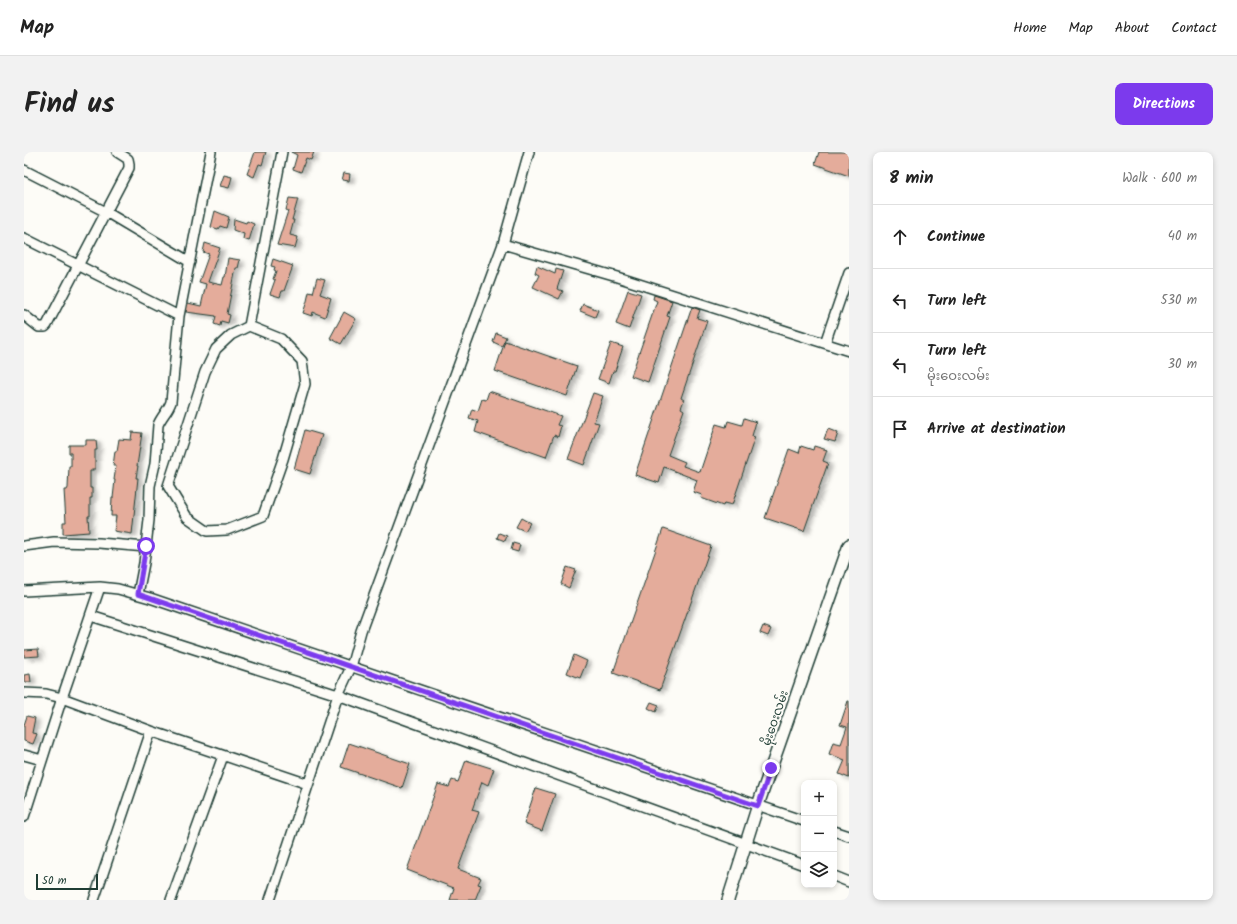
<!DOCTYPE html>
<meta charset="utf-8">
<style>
:root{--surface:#fff;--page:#f2f2f2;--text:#222;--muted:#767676;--line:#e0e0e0;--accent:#7c3aed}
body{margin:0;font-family:Kalam,"Noto Sans Myanmar",sans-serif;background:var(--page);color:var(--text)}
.controls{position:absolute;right:12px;bottom:12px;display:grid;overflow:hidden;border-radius:8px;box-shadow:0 2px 6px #0003}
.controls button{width:36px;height:36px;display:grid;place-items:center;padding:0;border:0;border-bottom:1px solid var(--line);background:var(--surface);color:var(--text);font:20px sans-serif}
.scale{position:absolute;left:12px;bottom:10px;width:62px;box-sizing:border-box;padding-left:4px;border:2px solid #1f3d34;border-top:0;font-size:11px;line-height:14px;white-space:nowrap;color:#1f3d34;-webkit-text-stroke:3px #fdfcf7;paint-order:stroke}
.stop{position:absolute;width:12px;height:12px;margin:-9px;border:3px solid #7c3aed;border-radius:50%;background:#fff}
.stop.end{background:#7c3aed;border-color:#fff;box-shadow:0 1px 4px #0008}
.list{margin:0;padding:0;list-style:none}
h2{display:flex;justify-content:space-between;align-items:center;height:52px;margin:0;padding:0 16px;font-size:17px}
h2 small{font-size:13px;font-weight:400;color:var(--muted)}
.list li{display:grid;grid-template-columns:26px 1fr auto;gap:12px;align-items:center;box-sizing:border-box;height:64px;padding:0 16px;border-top:1px solid var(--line)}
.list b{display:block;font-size:15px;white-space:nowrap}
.list p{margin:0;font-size:13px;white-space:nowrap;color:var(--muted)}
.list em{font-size:13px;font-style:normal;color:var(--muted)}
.icon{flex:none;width:22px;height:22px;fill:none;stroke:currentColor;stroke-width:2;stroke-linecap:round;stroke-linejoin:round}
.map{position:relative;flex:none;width:825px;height:748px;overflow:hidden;border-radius:8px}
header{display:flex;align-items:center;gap:24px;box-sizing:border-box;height:56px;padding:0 20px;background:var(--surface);border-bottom:1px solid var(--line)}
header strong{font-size:19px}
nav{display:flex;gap:22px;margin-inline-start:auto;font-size:14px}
.intro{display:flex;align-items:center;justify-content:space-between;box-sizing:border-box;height:96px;padding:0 24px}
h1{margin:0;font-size:28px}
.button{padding:10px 18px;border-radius:8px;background:var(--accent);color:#fff;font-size:14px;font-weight:700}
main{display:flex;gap:24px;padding:0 24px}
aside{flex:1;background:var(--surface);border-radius:8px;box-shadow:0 2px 6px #0003}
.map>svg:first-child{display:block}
.building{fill:#e4ac9b;stroke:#1f3d34;filter:url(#shadow)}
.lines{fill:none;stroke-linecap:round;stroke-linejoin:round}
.minor-casing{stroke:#1f3d34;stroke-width:12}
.tertiary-casing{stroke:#1f3d34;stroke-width:14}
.minor{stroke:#fdfcf7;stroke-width:9}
.tertiary{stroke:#fdfcf7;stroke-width:11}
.route{stroke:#7c3aed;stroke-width:5}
.labels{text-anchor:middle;stroke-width:4;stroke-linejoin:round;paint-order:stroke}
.street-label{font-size:12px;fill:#1f3d34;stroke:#fdfcf7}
</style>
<header>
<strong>Map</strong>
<nav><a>Home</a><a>Map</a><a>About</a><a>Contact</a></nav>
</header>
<div class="intro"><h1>Find us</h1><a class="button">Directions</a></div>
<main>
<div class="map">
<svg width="825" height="748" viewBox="0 0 825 748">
<defs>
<filter id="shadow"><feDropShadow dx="4.5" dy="2.5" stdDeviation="2" flood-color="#0004"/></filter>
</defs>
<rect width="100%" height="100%" fill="#fdfcf7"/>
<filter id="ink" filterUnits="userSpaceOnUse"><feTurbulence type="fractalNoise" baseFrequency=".025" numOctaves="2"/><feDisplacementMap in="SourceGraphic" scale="8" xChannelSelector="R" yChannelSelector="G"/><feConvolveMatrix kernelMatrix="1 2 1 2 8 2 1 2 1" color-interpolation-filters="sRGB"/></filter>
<g filter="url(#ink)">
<path class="building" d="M231,0H242L238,13L235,12L230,25L223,22Z
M267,0H290L287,8L282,6L277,20L269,17L273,3Z
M795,0H825V24L791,12Z
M320,21L326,22L325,29L318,28Z
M200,23L208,25L205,36L196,34Z
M265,46L274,47L268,68H270L266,83L274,85L271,96L253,93L264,59L262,58Z
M191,59L205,65L202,76L196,74L194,77L187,75Z
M210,67L222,71L223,69L230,72L225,89L219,87L220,82L209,78Z
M181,91L196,96L184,130L198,133L200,125H201L204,106L216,108L214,116H212L203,162L206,163L204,171L197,169L196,174L190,172L192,164L162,160L164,151L177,154L182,132L175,130L185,102L179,100Z
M249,107L269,114L260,139H258L256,145L246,142L251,128L249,127L252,119L250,118L251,115L247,114Z
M513,114L531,122L532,117L539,119L533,137L539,139L535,147L509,135L515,123L511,121Z
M293,126L301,128L296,142L307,146L301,165L289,160L288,164L279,161L283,149L285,140L289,141Z
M604,138L617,142L605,177L592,172Z
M630,143L648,149L643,164L646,165L624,230L607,224L633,149L629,147Z
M559,152L574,158L571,165L556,159Z
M668,155L676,158L673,166L683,169L657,246L660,248L657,256L660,258L644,303L661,310L659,314L676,320L692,272L702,275L704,269L718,273L720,266L732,270L728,284L731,285L708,353L700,351L699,354L677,346L678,343L669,340L673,328L640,315L635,331L611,323Z
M320,160L332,167L317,192L306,186Z
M472,181L482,185L478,194L469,190Z
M481,189L553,214L543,244L471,219Z
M587,191L599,195L591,219H589L585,231L574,227Z
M465,239L537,264L533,273L537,274L534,285L530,283L522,305L451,280L454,269L445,266L448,257L454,259L458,247L462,248Z
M569,241L579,244L570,270L575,271L560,313L544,307Z
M804,277L814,281L811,290L800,287Z
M281,278L298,283L286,322L270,317Z
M108,280L118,281L113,314H114L112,326H114L108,382L90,379L92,364H87L88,346H89L91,328H90L92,314H89L91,299H93L95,287L107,288Z
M62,288H72L73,298H71V317H68L69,319H66V336H68V346H66V364H64L65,380L39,382V370H42L40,338H43L44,336L45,314H47V301H45V293H62Z
M777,294L789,298L790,294L803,298L799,309L804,311L780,379L741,366L765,297L775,301Z
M497,366L506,371L501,379L492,375Z
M639,377L687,394L636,538L589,521Z
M475,381L483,384L481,389L473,386Z
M489,391L496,393L494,400L487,398Z
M543,415L552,418L545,436L537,432Z
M739,474L747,477L744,484L736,481Z
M14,497L15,504L0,505V498Z
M550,503L563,509L556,526L543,521Z
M6,522L7,530H0V523Z
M824,549H825V626L815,622L821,608L805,602L809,590L817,592L823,575L816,573Z
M627,550L635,553L632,560L624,556Z
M3,564L11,566L8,581L13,582L9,592L0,589V573Z
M325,591L386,612L378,636L317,615Z
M442,608L470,617L464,633L458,630L448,658L455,660L434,717L457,726L454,732L457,733L451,748H426L430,736L383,718L414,632L425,635L428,628L434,630Z
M512,636L531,642L518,679L500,672Z"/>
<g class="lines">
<defs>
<path id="minor" d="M0,18L82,60L166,110
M0,86L155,164L147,250C144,259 137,265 134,273L131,312L126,334L125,368L120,411L114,442
M479,92L593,125L825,199
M0,163L15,175H21L23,173L105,16V12L104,7L93,0
M155,164L187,0
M225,174L257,187L278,209L281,232L259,307L239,364L203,378L183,379L163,365L144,334L181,220L192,197L207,183Z
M225,174L258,0
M801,191L825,121
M0,394L30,390L75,391L122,395
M0,439L76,435L94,437L126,446L780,669
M67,464L314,543L780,713
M0,541L22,542L38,546L127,579
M0,603L18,608
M0,665L38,546L76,435
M810,679L825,684
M810,724L825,730
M70,748L127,579L284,632
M147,748L199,604
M246,748L314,543L327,515L337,479L479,92L505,0"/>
<path id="tertiary" d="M704,748L734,653L825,393"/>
</defs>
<use href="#minor" class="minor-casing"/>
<use href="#tertiary" class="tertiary-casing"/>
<use href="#minor" class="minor"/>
<use href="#tertiary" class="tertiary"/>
</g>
</g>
<g class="lines" filter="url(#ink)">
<path class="route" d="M122,394L114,442L734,654L747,616"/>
</g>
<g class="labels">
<g class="street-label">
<text transform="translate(751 566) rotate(-71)" y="4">မိုးဝေးလမ်း</text>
</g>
</g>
</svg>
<div class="controls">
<button>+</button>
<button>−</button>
<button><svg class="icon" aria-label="layers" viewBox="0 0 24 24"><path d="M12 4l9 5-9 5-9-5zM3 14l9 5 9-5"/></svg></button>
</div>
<div class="scale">50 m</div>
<div class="stop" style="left:122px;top:394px"></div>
<div class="stop end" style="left:747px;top:616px"></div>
</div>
<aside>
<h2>8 min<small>Walk · 600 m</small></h2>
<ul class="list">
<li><svg class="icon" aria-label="ahead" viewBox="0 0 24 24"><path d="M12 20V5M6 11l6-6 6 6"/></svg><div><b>Continue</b></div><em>40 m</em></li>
<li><svg class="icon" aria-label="left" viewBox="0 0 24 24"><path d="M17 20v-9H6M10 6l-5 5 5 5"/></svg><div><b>Turn left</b></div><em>530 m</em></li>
<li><svg class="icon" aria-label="left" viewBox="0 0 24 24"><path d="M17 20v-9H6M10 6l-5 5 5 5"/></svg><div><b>Turn left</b><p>မိုးဝေးလမ်း</p></div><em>30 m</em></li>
<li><svg class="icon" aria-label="arrive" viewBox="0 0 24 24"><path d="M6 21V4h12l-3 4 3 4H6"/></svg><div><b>Arrive at destination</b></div></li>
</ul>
</aside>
</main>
